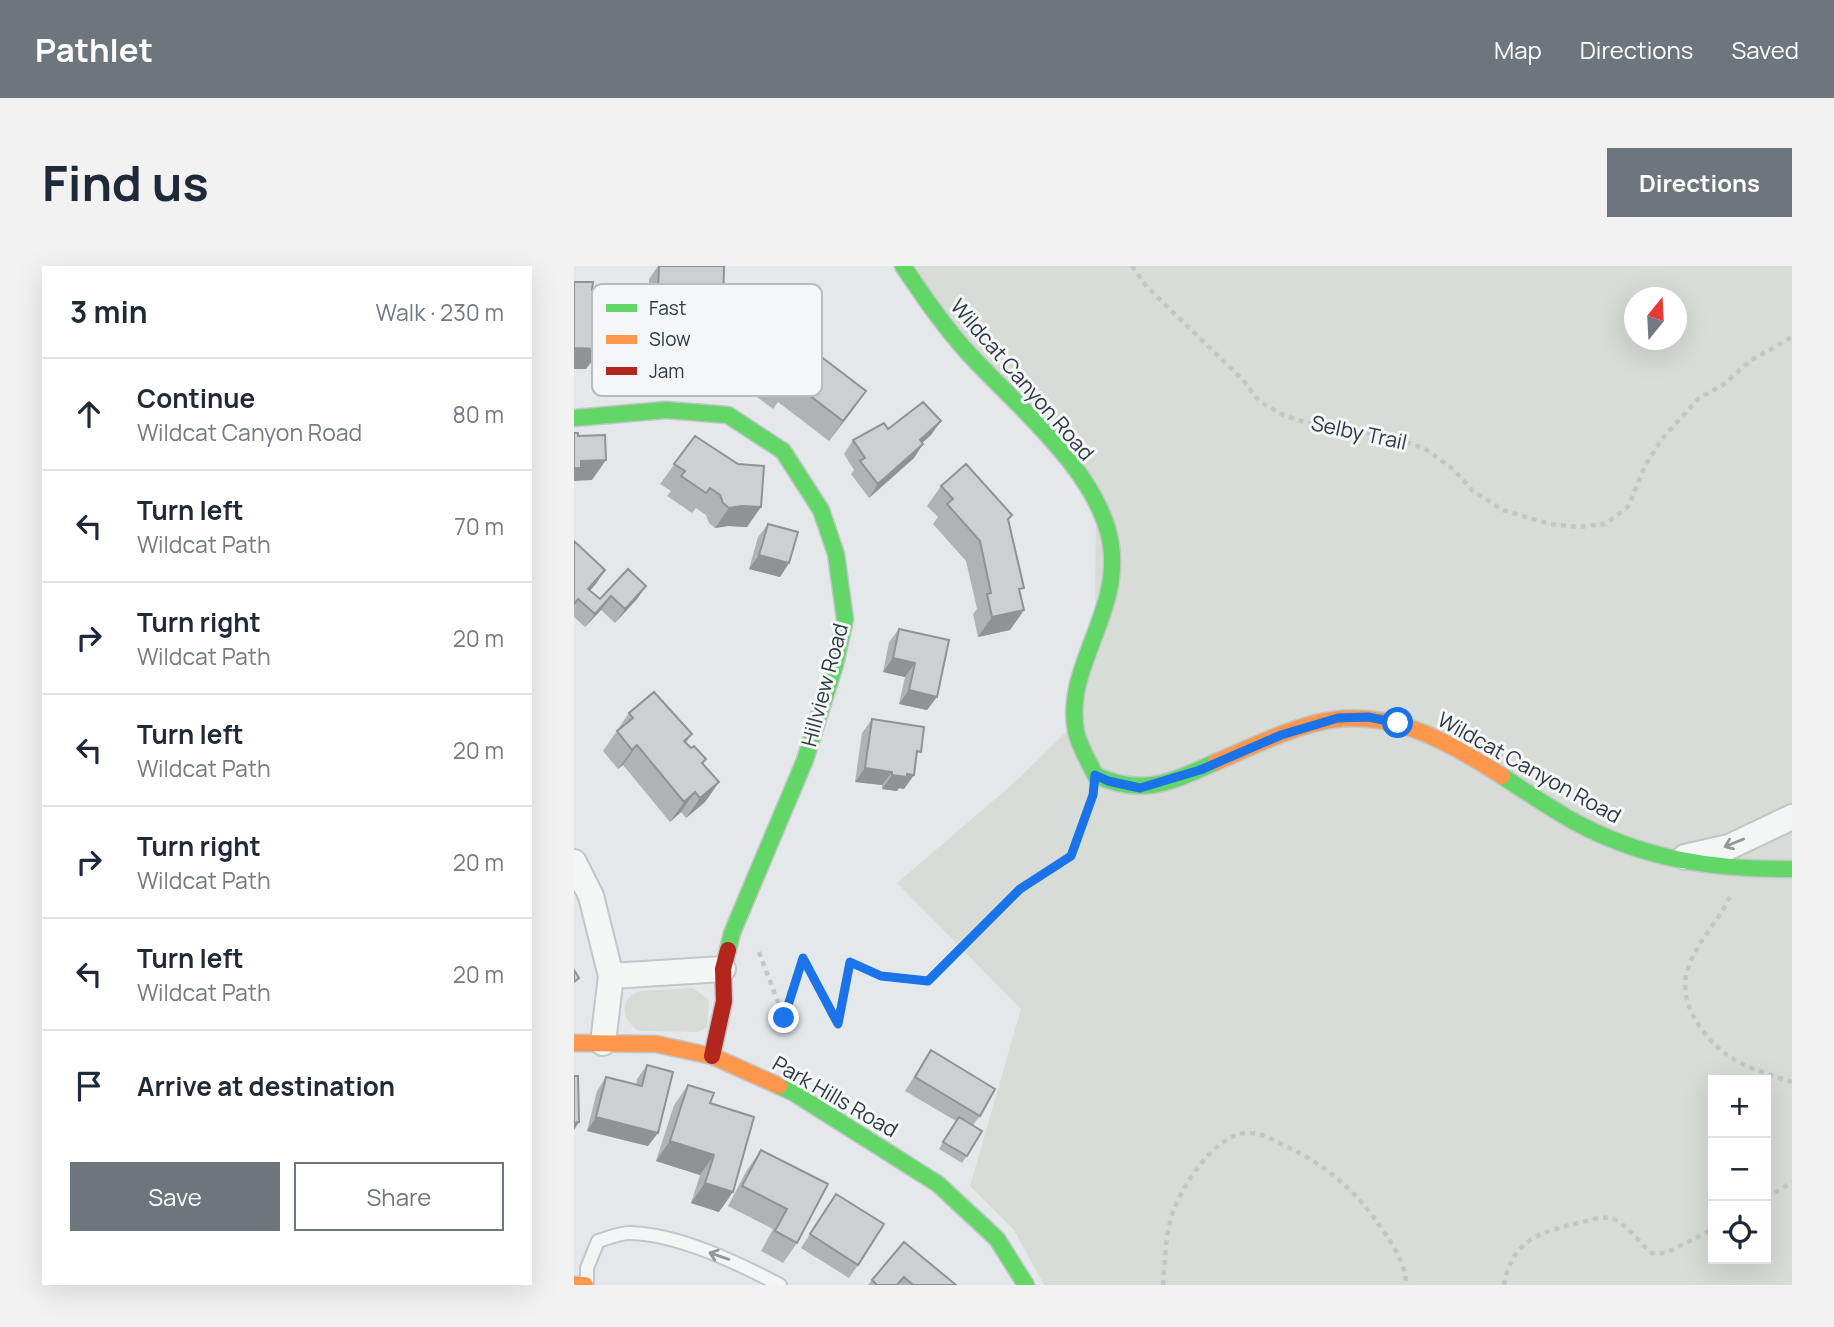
<!DOCTYPE html>
<meta charset="utf-8">
<style>
:root{--surface:#fff;--page:#f2f2f3;--text:#1f2937;--muted:#747a83;--line:#e0e1e3;--accent:#6d767d}
body{margin:0;font-family:Manrope,sans-serif;background:var(--page);color:var(--text)}
.controls{position:absolute;right:21px;bottom:21px;display:grid;overflow:hidden;border-radius:0px;box-shadow:0 7px 28px #0002}
.controls button{width:63px;height:63px;display:grid;place-items:center;padding:0;border:0;border-bottom:2px solid var(--line);background:var(--surface);color:var(--text);font:35px sans-serif}
.compass{position:absolute;left:1050px;top:21px;width:63px;height:63px;border-radius:50%;background:var(--surface);box-shadow:0 7px 28px #0002;rotate:18deg}
.stop{position:absolute;width:21px;height:21px;margin:-16px;border:5px solid #1a73e8;border-radius:50%;background:#fff}
.stop.end{background:#1a73e8;border-color:#fff;box-shadow:0 2px 7px #0008}
.list{margin:0;padding:0;list-style:none}
h2{display:flex;justify-content:space-between;align-items:center;height:91px;margin:0;padding:0 28px;font-size:30px}
h2 small{font-size:23px;font-weight:400;color:var(--muted)}
.list li{display:grid;grid-template-columns:46px 1fr auto;gap:21px;align-items:center;box-sizing:border-box;height:112px;padding:0 28px;border-top:2px solid var(--line)}
.list b{display:block;font-size:26px;white-space:nowrap}
.list p{margin:0;font-size:23px;white-space:nowrap;color:var(--muted)}
.list em{font-size:23px;font-style:normal;color:var(--muted)}
.actions{display:flex;gap:14px;padding:21px 28px}
.actions a{flex:1;padding:16px 0;border:2px solid var(--accent);border-radius:0px;text-align:center;font-size:24px;color:var(--accent)}
.actions .main{background:var(--accent);color:#fff}
.icon{flex:none;width:38px;height:38px;fill:none;stroke:currentColor;stroke-width:2;stroke-linecap:round;stroke-linejoin:round}
.map{position:relative;flex:none;width:1218px;height:1019px;overflow:hidden;border-radius:0px}
header{display:flex;align-items:center;gap:42px;box-sizing:border-box;height:98px;padding:0 35px;background:var(--accent);color:#fff}
header strong{font-size:33px}
nav{display:flex;gap:38px;margin-inline-start:auto;font-size:24px}
.intro{display:flex;align-items:center;justify-content:space-between;box-sizing:border-box;height:168px;padding:0 42px}
h1{margin:0;font-size:49px}
.button{padding:18px 32px;border-radius:0px;background:var(--accent);color:#fff;font-size:24px;font-weight:700}
main{display:flex;gap:42px;padding:0 42px}
aside{flex:1;background:var(--surface);border-radius:0px;box-shadow:0 7px 28px #0002}
.map>svg:first-child{display:block}
.green{fill:#d7ddd6;fill-rule:evenodd}
.lines{fill:none;stroke-linecap:round;stroke-linejoin:round}
.lane-casing{stroke:#c3c6c8;stroke-width:16}
.street-casing{stroke:#c3c6c8;stroke-width:28}
.fast-casing{stroke:#c3c6c8;stroke-width:19}
.slow-casing{stroke:#c3c6c8;stroke-width:19}
.jam-casing{stroke:#c3c6c8;stroke-width:19}
.path{stroke:#c4c7c8;stroke-width:4.5;stroke-dasharray:5 5;stroke-linecap:butt}
.lane{stroke:#f4f6f6;stroke-width:12}
.street{stroke:#f4f6f6;stroke-width:24}
.fast{stroke:#63d668;stroke-width:16}
.slow{stroke:#ff974d;stroke-width:16}
.jam{stroke:#b3261e;stroke-width:16}
.wall{fill:#b0b3b5}
.shaded-wall{fill:#909293}
.building{fill:#cdd0d2;stroke:#909293;stroke-width:2}
.oneway{stroke:#90989c}
.route{stroke:#1a73e8;stroke-width:9}
.labels{text-anchor:middle;stroke-width:6;stroke-linejoin:round;paint-order:stroke}
.street-label{font-size:21px;fill:#2c3942;stroke:#f4f6f8}
.key{fill:#f4f6f8;stroke:#b8bdc1;stroke-width:2}
.key-label{font-size:19px;fill:#2c3942}
</style>
<header>
<strong>Pathlet</strong>
<nav><a>Map</a><a>Directions</a><a>Saved</a></nav>
</header>
<div class="intro"><h1>Find us</h1><a class="button">Directions</a></div>
<main>
<aside>
<h2>3 min<small>Walk · 230 m</small></h2>
<ul class="list">
<li><svg class="icon" aria-label="ahead" viewBox="0 0 24 24"><path d="M12 20V5M6 11l6-6 6 6"/></svg><div><b>Continue</b><p>Wildcat Canyon Road</p></div><em>80 m</em></li>
<li><svg class="icon" aria-label="left" viewBox="0 0 24 24"><path d="M17 20v-9H6M10 6l-5 5 5 5"/></svg><div><b>Turn left</b><p>Wildcat Path</p></div><em>70 m</em></li>
<li><svg class="icon" aria-label="right" viewBox="0 0 24 24"><path d="M7 20v-9h11M14 6l5 5-5 5"/></svg><div><b>Turn right</b><p>Wildcat Path</p></div><em>20 m</em></li>
<li><svg class="icon" aria-label="left" viewBox="0 0 24 24"><path d="M17 20v-9H6M10 6l-5 5 5 5"/></svg><div><b>Turn left</b><p>Wildcat Path</p></div><em>20 m</em></li>
<li><svg class="icon" aria-label="right" viewBox="0 0 24 24"><path d="M7 20v-9h11M14 6l5 5-5 5"/></svg><div><b>Turn right</b><p>Wildcat Path</p></div><em>20 m</em></li>
<li><svg class="icon" aria-label="left" viewBox="0 0 24 24"><path d="M17 20v-9H6M10 6l-5 5 5 5"/></svg><div><b>Turn left</b><p>Wildcat Path</p></div><em>20 m</em></li>
<li><svg class="icon" aria-label="arrive" viewBox="0 0 24 24"><path d="M6 21V4h12l-3 4 3 4H6"/></svg><div><b>Arrive at destination</b></div></li>
</ul>
<div class="actions"><a class="main">Save</a><a>Share</a></div>
</aside>
<div class="map">
<svg width="1218" height="1019" viewBox="0 0 1218 1019">
<rect width="100%" height="100%" fill="#e5e8ea"/>
<path class="green" d="M329,0H1218V1019H470L440,964L396,920L447,743L323,617L442,515L495,463L521,371L522,234ZM1060,32H1102V74H1060ZM1139,814H1192V993H1139Z
M119,722L135,734L133,761L124,766L65,765C46,754 45,732 66,725Z"/>
<g class="lines">
<defs>
<path id="lane" d="M13,1017V1002L24,975C34,972 46,967 56,967C104,968 164,997 206,1019"/>
<path id="street" d="M1111,591L1155,581L1218,551
M0,596L17,630L37,710L29,777
M37,710L149,703"/>
<path id="fast" d="M329,0C350,31 371,62 396,89C443,140 527,208 537,279C547,348 490,402 502,465C505,481 515,495 521,509C569,531 597,516 642,496
M0,152L92,144L154,149L209,185L247,244L262,288L271,353L261,399L231,494L158,667L154,684
M928,510C952,526 976,542 1001,556C1069,593 1141,604 1218,603
M205,820L220,827L364,918L423,973L452,1019"/>
<path id="slow" d="M642,496C675,482 707,466 742,457C811,439 872,474 928,510
M0,777L82,778L138,790L205,820
M0,1019H11"/>
<path id="jam" d="M138,790L150,735L149,703L154,684"/>
</defs>
<use href="#lane" class="lane-casing"/>
<use href="#street" class="street-casing"/>
<use href="#fast" class="fast-casing"/>
<use href="#slow" class="slow-casing"/>
<use href="#jam" class="jam-casing"/>
<path class="path" d="M558,0L573,21L669,114L685,135L709,149L739,159L809,169L850,182L879,203L899,225L929,244L976,258L1004,261L1031,258L1054,241L1071,200L1087,174L1125,132L1149,119L1176,95L1218,71
M1156,631C1144,656 1120,679 1113,706C1104,737 1129,771 1153,789C1171,802 1197,809 1218,816
M185,686L210,752L229,692L264,758L276,696L307,710L354,715L446,623L497,590L516,536
M1192,932L1218,916
M589,1019C591,995 591,969 599,946C609,918 641,869 672,867C685,866 696,872 707,878C753,899 782,924 810,966C821,982 832,999 832,1019
M930,1019C939,965 980,964 1024,952C1048,947 1061,974 1078,987H1092L1139,963"/>
<use href="#lane" class="lane"/>
<use href="#street" class="street"/>
<use href="#fast" class="fast"/>
<use href="#slow" class="slow"/>
<use href="#jam" class="jam"/>
</g>
<path class="wall" d="M84,0H150L140,57L96,56V40H77L62,84L54,83L49,91H21L12,103H0V16L18,24L75,25V13Z
M124,71L147,116L112,112L115,85Z
M171,91L292,125L255,175L204,136L199,143L157,111Z
M314,163L357,169L348,177L340,192L295,232L277,208L280,204L270,188L279,174Z
M121,170L173,261L154,260L141,262L135,257L132,249L122,242L118,247L93,230L97,225L86,218Z
M367,220L438,249L435,254L446,327L450,344L436,364L404,371L399,348L403,343L392,295L359,258L364,251L353,240Z
M194,258L215,297L206,311L175,303L184,271Z
M0,275L31,304L16,324L26,333L72,320L63,333L41,357L27,344L11,361L0,351Z
M325,363L375,374L353,444L325,438L331,411L309,406L315,376Z
M55,447L118,468L112,477L145,516L131,536L112,552L107,546L96,556L49,499L44,503L29,485Z
M298,453L342,493L330,523L325,522L323,525L308,523V519L281,516L288,467Z
M357,784L406,850L399,859L393,890L388,897L365,883L382,855L331,825Z
M73,799L74,880L13,865L23,825L32,811L62,819L63,813Z
M114,819L136,837L145,946L117,937L126,909L82,895L100,839Z
M187,884L254,918L223,977L209,997L187,985L199,963L154,940L173,904Z
M262,928L284,999L275,1012L227,982Z
M330,976L382,1019H294Z"/>
<path class="shaded-wall" d="M84,26L106,27L96,40H75Z
M106,42L149,43L140,57L96,56Z
M63,63L76,64L62,84L54,83L49,91H21L12,103H0V82L26,70Z
M121,98L156,102L147,116L112,112Z
M292,125L278,145L255,175L269,155Z
M367,155L357,169L336,188L346,174Z
M349,178L340,192L295,232L304,218Z
M32,194L18,214L0,215V202L7,195Z
M168,240L187,241L173,261L154,260L141,262L155,242Z
M185,289L215,297L206,311L175,303Z
M31,304L22,318L5,336L14,323Z
M72,320L63,333L41,357L51,343Z
M37,330L27,344L11,361L21,348Z
M450,344L436,364L404,371L418,351Z
M319,392L341,397L331,411L309,406Z
M335,424L363,431L353,444L325,438Z
M63,479L49,499L44,503L58,484Z
M291,502L318,506L308,519L281,516Z
M333,508L340,509L330,523L325,522L323,525L308,523L318,509Z
M145,516L131,536L112,552L126,532Z
M121,526L107,546L96,556L110,536Z
M22,851L84,867L74,880L13,865Z
M5,856L0,864V857Z
M96,875L140,889L126,909L82,895Z
M131,917L159,926L145,946L117,937Z"/>
<path class="building" d="M85,0H150L149,43L106,42V27L84,26Z
M0,16H19L18,24L77,25L76,64L63,63V71L26,70V83L0,82Z
M199,54L292,125L269,155L218,116L213,123L171,91Z
M349,136L367,155L346,174L349,178L304,218L286,195L291,192L279,174L310,157L314,163Z
M0,167H4V170L31,169L32,194L7,195V202H0Z
M121,170L164,198L190,200L187,241L168,240L155,242L149,237L146,229L136,222L132,227L107,210L111,205L100,198Z
M392,198L438,249L434,253L450,322L445,323L450,344L418,351L413,328L417,327L406,275L373,238L379,233L367,220Z
M194,258L224,266L215,297L185,289Z
M0,275L31,304L14,323L26,333L54,303L72,320L51,343L37,330L21,348L4,333L0,338Z
M325,363L375,374L363,431L335,424L341,397L319,392Z
M80,426L118,468L110,475L117,482L120,480L132,493L128,497L145,516L126,532L121,526L110,536L63,479L58,484L43,465L59,452L55,447Z
M298,453L350,461L347,486L343,485L340,509L333,508V511L318,509V506L291,502Z
M0,704L5,712L0,716Z
M357,784L421,823L406,850L341,811Z
M73,799L99,806L84,867L22,851L32,811L68,820Z
M0,810H4L5,856L0,857Z
M114,819L140,827L136,837L180,851L159,926L131,917L140,889L96,875Z
M385,851L408,865L393,890L369,876Z
M187,884L254,918L223,977L201,965L213,943L168,920Z
M262,928L310,958L284,999L236,968Z
M330,976L382,1019H339L330,1011L323,1019H303L298,1014Z"/>
<defs><path id="oneway-shaft" d="M-6 0H5M1.5-3L5.5 0L1.5 3" fill="none" stroke-width="1.6" stroke-linecap="round" stroke-linejoin="round" transform="scale(1.75)"/></defs>
<g class="oneway">
<use href="#oneway-shaft" transform="translate(1160 577) rotate(158)"/>
<use href="#oneway-shaft" transform="translate(145 990) rotate(-161)"/>
</g>
<g class="lines">
<path class="route" d="M210,752L229,692L264,758L276,696L307,710L354,715L446,623L497,590L519,529L521,509L534,515L566,522L626,504L707,469L764,452L794,451L824,457"/>
</g>
<g class="labels">
<g class="street-label">
<text transform="translate(448 114) rotate(49)" y="7">Wildcat Canyon Road</text>
<text transform="translate(785 167) rotate(12)" y="7">Selby Trail</text>
<text transform="translate(251 419) rotate(-75)" y="7">Hillview Road</text>
<text transform="translate(955 502) rotate(29)" y="7">Wildcat Canyon Road</text>
<text transform="translate(261 831) rotate(30)" y="7">Park Hills Road</text>
</g>
</g>
<rect x="18" y="18" width="230" height="112" rx="10" class="key"/>
<rect x="32" y="38" width="31" height="8" fill="#63d668"/>
<rect x="32" y="69" width="31" height="9" fill="#ff974d"/>
<rect x="32" y="101" width="31" height="8" fill="#b3261e"/>
<g class="key-label">
<text x="75" y="49">Fast</text>
<text x="75" y="80">Slow</text>
<text x="75" y="112">Jam</text>
</g>
</svg>
<div class="controls">
<button>+</button>
<button>−</button>
<button><svg class="icon" aria-label="locate" viewBox="0 0 24 24"><circle cx="12" cy="12" r="6"/><path d="M12 2v4M12 18v4M2 12h4M18 12h4"/></svg></button>
</div>
<svg class="compass" viewBox="-18 -18 36 36"><path d="M0-13l5 13h-10z" fill="#e53935"/><path d="M0 13l5-13h-10z" fill="#747a83"/></svg>
<div class="stop" style="left:824px;top:457px"></div>
<div class="stop end" style="left:210px;top:752px"></div>
</div>
</main>
